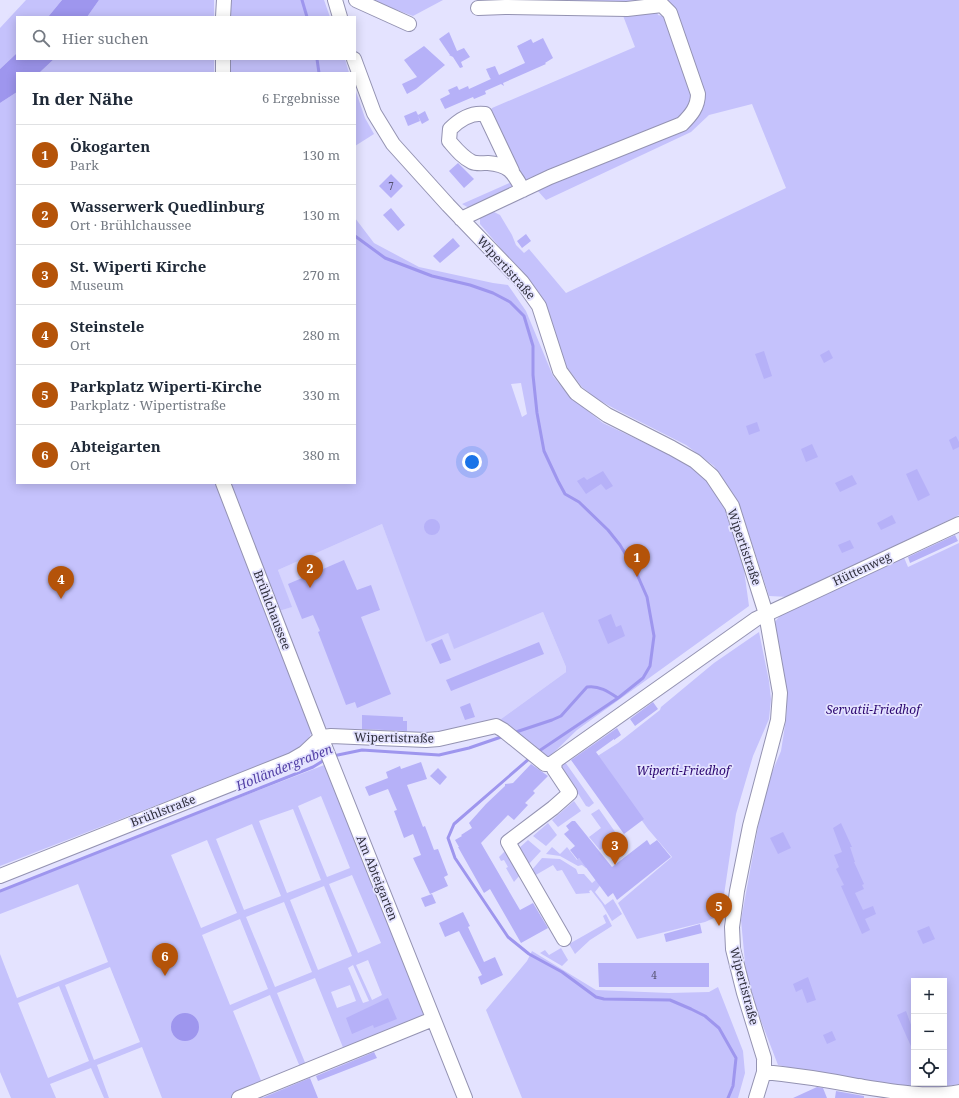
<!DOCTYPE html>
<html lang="de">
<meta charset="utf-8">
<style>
:root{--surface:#fff;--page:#f6f6f7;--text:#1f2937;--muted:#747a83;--line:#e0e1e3;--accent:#b45309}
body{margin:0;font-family:"Noto Serif",serif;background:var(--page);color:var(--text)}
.controls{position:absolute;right:12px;bottom:12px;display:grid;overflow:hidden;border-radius:0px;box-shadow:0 2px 10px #0003}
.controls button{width:36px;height:36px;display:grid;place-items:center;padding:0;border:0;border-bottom:1px solid var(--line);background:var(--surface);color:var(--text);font:20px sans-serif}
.you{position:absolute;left:472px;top:462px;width:14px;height:14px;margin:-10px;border:3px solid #fff;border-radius:50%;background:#1a73e8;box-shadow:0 0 0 6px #1a73e833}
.badge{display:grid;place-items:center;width:26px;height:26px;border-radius:50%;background:var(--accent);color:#fff;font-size:13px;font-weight:700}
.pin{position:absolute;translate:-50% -33px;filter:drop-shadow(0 1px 2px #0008)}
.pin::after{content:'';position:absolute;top:21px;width:14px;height:12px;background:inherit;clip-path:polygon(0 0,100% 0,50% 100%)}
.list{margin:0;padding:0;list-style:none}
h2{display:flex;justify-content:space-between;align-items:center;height:52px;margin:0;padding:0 16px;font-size:17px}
h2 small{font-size:13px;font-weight:400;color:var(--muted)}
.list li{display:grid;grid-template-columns:26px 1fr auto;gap:12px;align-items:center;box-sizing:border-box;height:60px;padding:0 16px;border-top:1px solid var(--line)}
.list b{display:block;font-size:15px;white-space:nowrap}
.list p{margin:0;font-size:13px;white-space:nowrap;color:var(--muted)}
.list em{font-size:13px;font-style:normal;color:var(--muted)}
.icon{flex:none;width:22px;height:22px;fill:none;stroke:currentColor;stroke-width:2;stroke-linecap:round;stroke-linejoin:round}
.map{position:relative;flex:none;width:959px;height:1098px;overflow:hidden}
.search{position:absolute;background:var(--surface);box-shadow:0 2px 10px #0003;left:16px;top:16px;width:340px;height:44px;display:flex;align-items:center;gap:10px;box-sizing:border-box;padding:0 14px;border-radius:0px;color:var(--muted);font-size:15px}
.panel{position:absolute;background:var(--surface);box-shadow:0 2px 10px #0003;left:16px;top:72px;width:340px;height:412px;border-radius:0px}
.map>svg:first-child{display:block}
.built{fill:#d6d4fe}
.green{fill:#c5c2fc;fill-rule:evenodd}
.water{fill:#9e96ee}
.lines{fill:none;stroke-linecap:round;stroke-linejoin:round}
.stream{stroke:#9e96ee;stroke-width:3}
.building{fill:#b6b1f8}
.minor-casing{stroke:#9493b2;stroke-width:16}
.minor{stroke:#fff;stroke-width:14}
.labels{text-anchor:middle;stroke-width:3.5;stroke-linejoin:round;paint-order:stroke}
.number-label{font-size:10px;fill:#52506c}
.street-label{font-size:12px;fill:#30303d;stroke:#e4e3ff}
.park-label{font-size:12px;font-style:italic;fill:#2b0670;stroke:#e4e3ff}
.water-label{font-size:13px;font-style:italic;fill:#5442a7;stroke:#e4e3ff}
</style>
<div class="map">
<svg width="959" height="1098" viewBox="0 0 959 1098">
<rect width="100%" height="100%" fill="#e4e3ff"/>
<path class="built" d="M382,524L398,566L448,633L454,648L543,612L566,667V672L497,722L455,731L420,734H368L322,727L279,611L291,607L278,570Z"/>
<path class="green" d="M26,0H62L48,17H17V53L0,69V28Z
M99,0H214V17H87Z
M229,0H324L330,17H229Z
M370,0H443L413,16Z
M505,0H959V515L789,597L769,596L741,510L714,466L686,445L615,409L597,399L582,387L566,366L552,330L525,277L480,224V216L492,211L500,215L512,235L516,245L524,253L529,249L566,293L786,188L752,104L709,115L691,132L546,200L537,190L667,137L684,129L697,115L674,10L649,2L512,1Z
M656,9L658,15L667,17L695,98L679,121L527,183L520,179L489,114L492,108L635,47L622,13Z
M54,59H214V73H39Z
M229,59H345L349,73H228Z
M355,89L365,118L374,134L355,146Z
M17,92V483H219L312,729C311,739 302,747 293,752L0,866V103Z
M514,181L517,188L469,208L462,204Z
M355,218L374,243L419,267L493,283L508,285L526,311L553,376L569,396L603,423L647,444L666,451L689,463L707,479L724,503L741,548L749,606L577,730L547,759L497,722L566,672V667L543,612L454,649L448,633L426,642L382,524L278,570L292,607L279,611L227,483H355ZM521,383L527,414L522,417L511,384Z
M959,543V1084L928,1089L887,1088L778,1065L758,1013L746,973L741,920L765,789L781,751L786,719L787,701L781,657L774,628V623L783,612L903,555L908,567ZM914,981H944V1083H914Z
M759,632L769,681L771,699L769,719L753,756L736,814L721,915L705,922L637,939L618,903L672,857L648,829L596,757L618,743L660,710L661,707L714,663Z
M565,762L594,803L589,807L586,806L560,765Z
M327,764L428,1015L259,1088L263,1098H162L142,1047L97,1065L109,1098H104L91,1068L50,1084L56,1098H11L0,1072V954L17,998L108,962L78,884L0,914V892L160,828ZM321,796L350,868L327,877L298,806ZM293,809L321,880L287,893L259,821ZM252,824L281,896L244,910L216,839ZM207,840L237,913L201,928L171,855ZM352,875L381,943L358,953L329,884ZM324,886L352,956L318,970L290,900ZM284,902L312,972L275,987L246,917ZM240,919L268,989L230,1005L202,935ZM368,960L382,995L372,1000L356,965ZM353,965L369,1001L363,1003L348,968ZM110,967L140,1042L94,1060L65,985ZM315,978L344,1050L306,1065L277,993ZM350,985L356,1001L337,1008L331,992ZM59,986L89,1061L48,1078L18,1003ZM270,995L300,1067L262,1083L233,1011Z
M574,801L581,811L558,827L552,820Z
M599,809L618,836L600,850L589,837L601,828L591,814Z
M548,823L557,835L546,846L533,836Z
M528,840L541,851L528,865L518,849Z
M552,847L560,854L567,847L577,860L582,857L589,865L586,868L582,865L578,866L560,856L546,854Z
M506,850L520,875L514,882L506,868L508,867L504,860L501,861L499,857Z
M542,858L560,859L576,869L578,874H584L592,883L598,878L602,883L595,892L605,905L613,899L622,914L612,921L602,904L591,890L589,891L590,893L576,894L562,870L557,871L553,865L534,876L531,871Z
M606,914L612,926L590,940L575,954L569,944L606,923L603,916Z
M561,948L568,960L562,966L540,953L545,950L549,955Z
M532,951L596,990L669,993L709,992L718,987L743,1051L745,1073L738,1098H522L486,1010L527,961Z"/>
<path class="water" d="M62,0H99L87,17H48Z
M17,53V59H54L39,73H17V92L0,103V69Z
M171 1027a14 14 0 1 1 28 0a14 14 0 1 1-28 0Z"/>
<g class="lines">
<path class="stream" d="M302,0L307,17
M317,59L319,73
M355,236L385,258L432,276L470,285L493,293L510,302L524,316L533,346V375L537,413L544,451L558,481L565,494L579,502L608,530L620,545L636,572L647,597L654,636L650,666L643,678L618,698L536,753
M513,733L552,720L561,716L587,687C599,685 609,692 618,698
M333,756L362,750L439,755L469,748L504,736
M530,758L454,824L448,838L455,858L508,937L529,954L562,972L596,997L604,999L670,1000L691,1009L705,1016L719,1028L736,1058L733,1086L728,1098
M0,891L313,767L326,759"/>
</g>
<path class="building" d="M449,32L457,51L464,48L470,57L461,62L463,67L460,68L453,57L449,55H450L439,39Z
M543,38L553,58L545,63L546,64L503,83L504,86L501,84L485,91L486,94L474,99L473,97L445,109L440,99L450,94L448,90L457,86L459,90L468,86L469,89L491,79L490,78L486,69L495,66L499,75L525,63L517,46L531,39L533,43Z
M424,46L445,65L416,89L407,94L402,84L417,77L404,60Z
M416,111L418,115L425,111L429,120L422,124L418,116L420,121L408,126L404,116Z
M458,163L474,179L464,188L449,171Z
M391,174L403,186L391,198L379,186Z
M391,208L405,225L398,231L383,215Z
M526,234L531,241L522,248L517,241Z
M453,238L460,246L440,263L433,256Z
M829,350L833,358L824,363L820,355Z
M764,351L772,376L764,379L755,354Z
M757,422L760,431L749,435L746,426Z
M956,436L959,442V447L953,450L949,440Z
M812,444L818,457L806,462L801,449Z
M917,469L930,495L918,501L906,474Z
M603,471L613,486L606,490L601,484L586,494L577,481L584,477L587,480Z
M852,475L857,484L840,492L835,483Z
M892,515L896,523L881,530L877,523Z
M424 527a8 8 0 1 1 16 0a8 8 0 1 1-16 0Z
M955,535L958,541L910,563L908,557Z
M850,540L854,548L842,553L838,545Z
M344,560L357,590L371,585L380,610L361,617L391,694L357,708L355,702L346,705L318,632L320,631L313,615L302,619L288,584Z
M611,614L616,627L621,625L625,636L608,644L598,620Z
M442,639L451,660L440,664L431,644Z
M539,642L544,654L451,691L446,680Z
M653,702L658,709L635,726L630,719Z
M470,703L475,717L465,720L460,707Z
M362,715L403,717V721H407V731L362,729Z
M617,728L621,735L614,740V739L596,752L644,819L624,834L571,760Z
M421,762L427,779L407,785L423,827L425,826L434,850L438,849L448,875L444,877L448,886L430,894L413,858L421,855L413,834L404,838L394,811L397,810L388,789L369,796L365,787L388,778L386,772L400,766L401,769Z
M531,764L548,776L533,791L535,793L525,803L528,805L514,820L508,815L481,843L520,910L533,903L548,928L521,943L490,889L484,893L458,847H459L455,840L462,836L461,835L472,828L469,823L486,804L505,786V784L513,783Z
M438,768L447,777L440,785L430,776Z
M572,821H575L612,867L647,840L650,845L657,840L671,857L617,900L613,893L608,897L579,858L578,860L570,850L575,846L564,834L569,830L566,826Z
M841,823L852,847H850L855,862H854L864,884L862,885L864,889L855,893L863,910L873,906L876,914L865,919L870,930L862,934L841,886L844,885L836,869L839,867L834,855L842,852L833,828Z
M783,832L791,848L778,854L770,838Z
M432,894L436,903L425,907L421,898Z
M463,912L470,926L468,927L484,962L495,957L503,975L481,985L478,977L482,975L459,931L445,937L439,923Z
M700,924L702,933L666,942L664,934Z
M929,926L935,939L923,944L917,931Z
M598,963H709V987H599Z
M808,977L816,1000L807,1003L802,989L796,992L793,984Z
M388,998L397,1019L374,1028L373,1025L352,1034L346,1018Z
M906,1011L914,1033V1053L897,1015Z
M832,1031L836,1040L827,1044L823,1035Z
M374,1052L377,1058L318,1081L316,1076Z
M310,1078L318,1098H262L300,1082Z
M817,1087L823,1088L827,1098H793Z
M836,1091L864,1096V1098H835Z"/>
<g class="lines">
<defs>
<path id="minor" d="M335,0L340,17
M356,0L409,24
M223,17L224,0
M354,59L374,113L393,144L448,205L522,282L539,306L560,371L576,393L607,415L672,448L695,461L712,476L732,506L766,614L780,693L778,720L750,826L737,891L732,927L733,949L744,993L764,1058V1072L756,1098
M223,73V59
M512,171L485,114C470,112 459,120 450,129L449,141C456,149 462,157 472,162C476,164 483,163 488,163C510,165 513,172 523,190
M461,219L550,177L682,124C691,115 698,107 698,94L670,13L662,5L627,9L505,7L478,8
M223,483L321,737L465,1098
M321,737L331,736L426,740L439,739L496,726L503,730L545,764H551L756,619L959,524
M555,762L554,769L570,793L553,808L508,842L564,939
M0,876L292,760L304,753L321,737
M764,1072C795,1075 827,1080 858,1086C889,1091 928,1098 959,1092
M239,1098L433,1019"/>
</defs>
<use href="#minor" class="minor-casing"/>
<use href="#minor" class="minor"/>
</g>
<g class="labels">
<g class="number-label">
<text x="391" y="190">7</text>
<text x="654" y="979">4</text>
</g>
<g class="street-label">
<text transform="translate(506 268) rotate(48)" y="4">Wipertistraße</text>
<text transform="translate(744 547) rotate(71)" y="4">Wipertistraße</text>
<text transform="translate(862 569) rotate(-25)" y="4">Hüttenweg</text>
<text transform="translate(272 610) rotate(69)" y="4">Brühlchaussee</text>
<text transform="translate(394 738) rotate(1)" y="4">Wipertistraße</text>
<text transform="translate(163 811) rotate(-21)" y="4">Brühlstraße</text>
<text transform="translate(377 878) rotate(68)" y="4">Am Abteigarten</text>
<text transform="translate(744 986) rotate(75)" y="4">Wipertistraße</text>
</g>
<g class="park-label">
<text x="873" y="714">Servatii-Friedhof</text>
<text x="683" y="775">Wiperti-Friedhof</text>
</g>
<g class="water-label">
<text transform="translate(284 767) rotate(-22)" y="5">Holländergraben</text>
</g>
</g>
</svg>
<div class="controls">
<button>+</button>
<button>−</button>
<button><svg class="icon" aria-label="locate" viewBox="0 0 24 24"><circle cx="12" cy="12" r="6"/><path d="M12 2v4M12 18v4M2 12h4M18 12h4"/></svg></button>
</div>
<div class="you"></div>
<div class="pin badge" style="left:637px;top:577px">1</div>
<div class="pin badge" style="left:310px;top:588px">2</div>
<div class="pin badge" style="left:615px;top:865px">3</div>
<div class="pin badge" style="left:61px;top:599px">4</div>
<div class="pin badge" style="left:719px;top:926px">5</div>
<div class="pin badge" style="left:165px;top:976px">6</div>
<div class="search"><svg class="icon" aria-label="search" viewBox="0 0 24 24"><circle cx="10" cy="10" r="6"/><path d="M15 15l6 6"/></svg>Hier suchen</div>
<section class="panel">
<h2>In der Nähe<small>6 Ergebnisse</small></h2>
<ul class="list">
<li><span class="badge">1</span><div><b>Ökogarten</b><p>Park</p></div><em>130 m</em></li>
<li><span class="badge">2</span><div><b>Wasserwerk Quedlinburg</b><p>Ort · Brühlchaussee</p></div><em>130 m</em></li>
<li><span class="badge">3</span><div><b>St. Wiperti Kirche</b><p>Museum</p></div><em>270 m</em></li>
<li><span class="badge">4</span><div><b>Steinstele</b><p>Ort</p></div><em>280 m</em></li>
<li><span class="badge">5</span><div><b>Parkplatz Wiperti-Kirche</b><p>Parkplatz · Wipertistraße</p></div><em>330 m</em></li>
<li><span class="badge">6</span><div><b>Abteigarten</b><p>Ort</p></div><em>380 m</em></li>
</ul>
</section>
</div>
